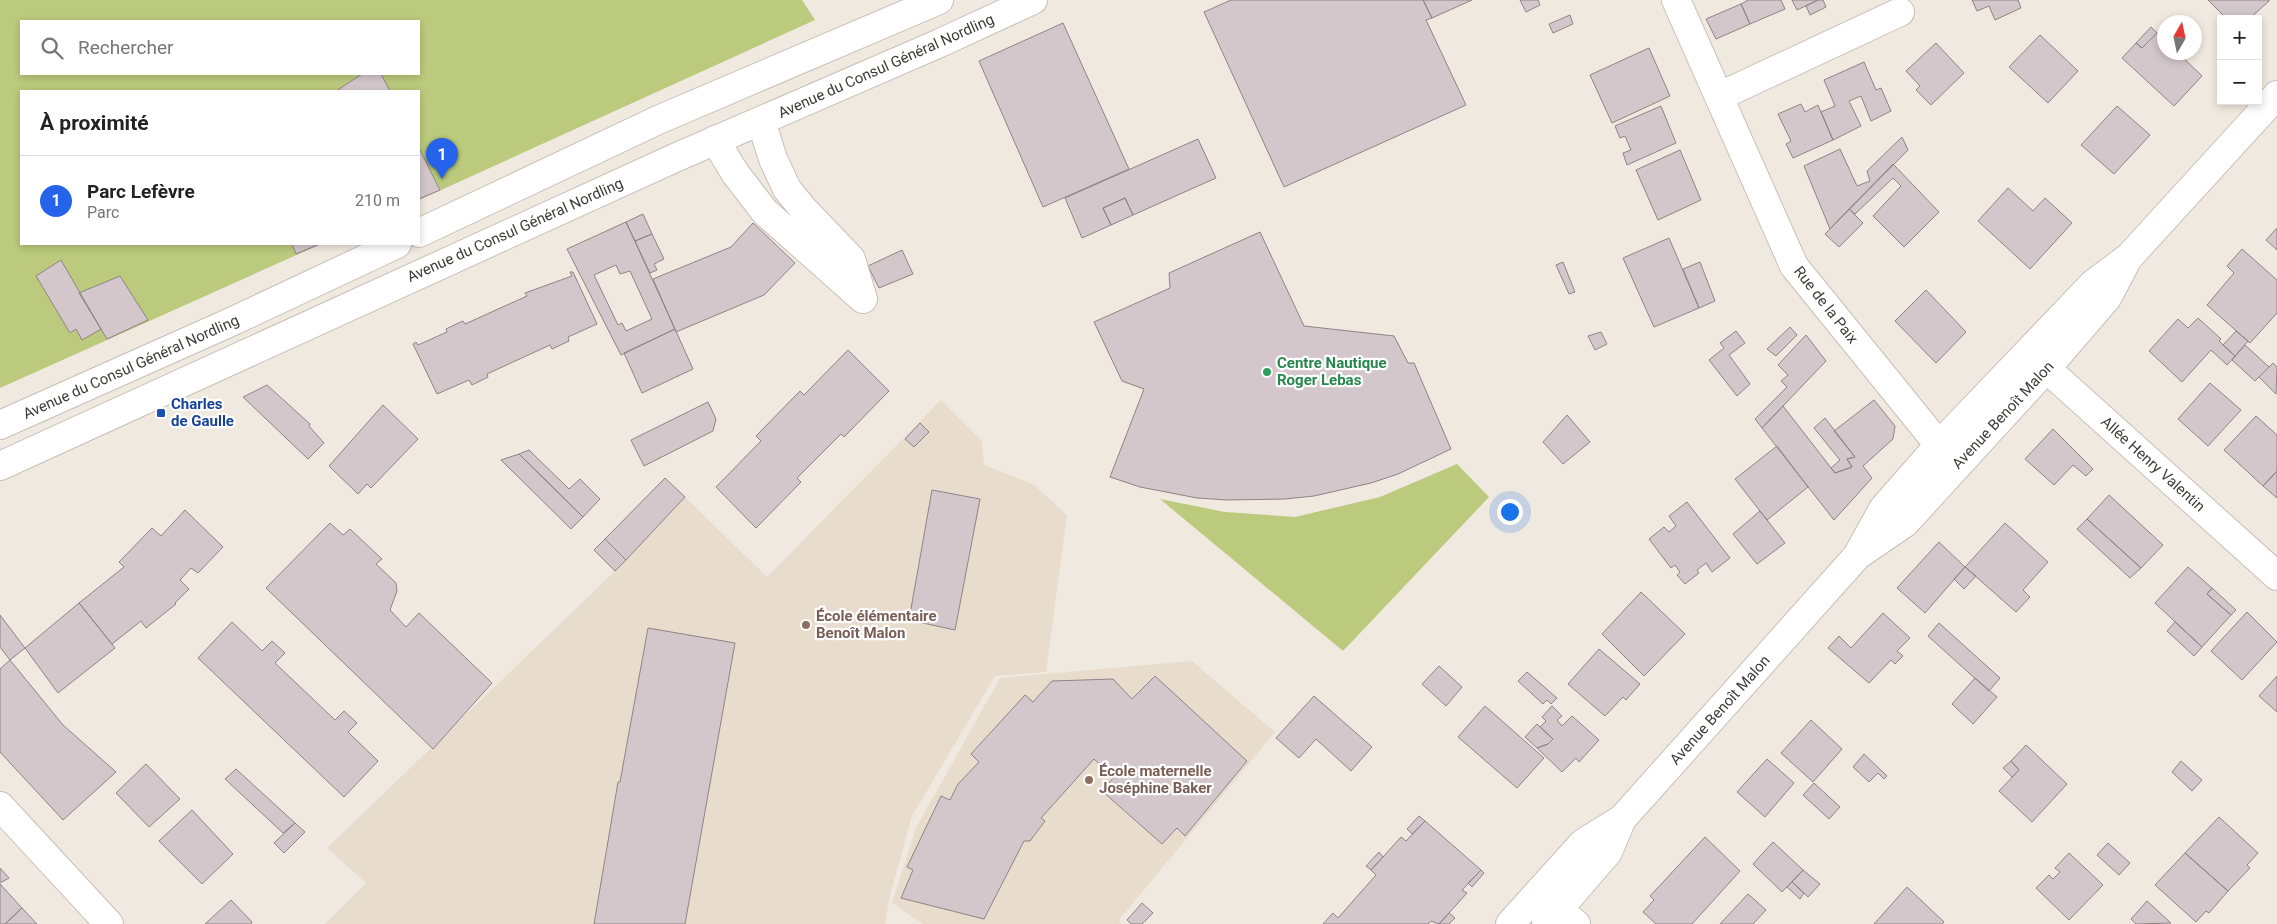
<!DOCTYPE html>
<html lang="fr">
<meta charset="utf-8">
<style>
:root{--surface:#fff;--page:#f6f6f6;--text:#222;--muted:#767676;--line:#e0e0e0;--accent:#2563eb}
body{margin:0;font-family:Roboto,sans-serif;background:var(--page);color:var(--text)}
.controls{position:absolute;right:15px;top:15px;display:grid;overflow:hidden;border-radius:0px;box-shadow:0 2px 8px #0003}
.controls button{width:45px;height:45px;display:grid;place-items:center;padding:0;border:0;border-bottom:1px solid var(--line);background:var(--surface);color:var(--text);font:25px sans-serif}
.compass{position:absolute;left:2157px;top:15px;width:45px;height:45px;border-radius:50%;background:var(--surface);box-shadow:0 2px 8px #0003;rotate:9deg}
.you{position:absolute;left:1509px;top:511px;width:18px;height:18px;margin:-12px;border:4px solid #fff;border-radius:50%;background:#1a73e8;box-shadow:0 0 0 8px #1a73e833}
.badge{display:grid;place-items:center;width:32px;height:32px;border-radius:50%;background:var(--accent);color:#fff;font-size:16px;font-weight:700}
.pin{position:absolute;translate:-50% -41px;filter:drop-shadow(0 1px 2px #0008)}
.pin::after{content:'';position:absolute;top:26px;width:18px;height:15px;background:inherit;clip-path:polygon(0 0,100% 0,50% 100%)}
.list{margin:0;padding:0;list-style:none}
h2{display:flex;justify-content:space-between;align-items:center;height:65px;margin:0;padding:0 20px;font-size:21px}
h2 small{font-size:16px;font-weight:400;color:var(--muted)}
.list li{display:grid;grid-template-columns:32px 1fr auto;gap:15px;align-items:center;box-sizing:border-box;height:90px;padding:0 20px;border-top:1px solid var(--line)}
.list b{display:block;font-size:19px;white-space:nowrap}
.list p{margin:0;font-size:16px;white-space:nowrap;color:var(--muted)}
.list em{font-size:16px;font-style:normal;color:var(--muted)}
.icon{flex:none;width:28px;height:28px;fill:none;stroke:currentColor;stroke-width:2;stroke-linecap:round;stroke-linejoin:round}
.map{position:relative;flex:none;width:2277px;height:924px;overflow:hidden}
.search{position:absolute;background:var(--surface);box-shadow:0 2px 8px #0003;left:20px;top:20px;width:400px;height:55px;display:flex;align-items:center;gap:12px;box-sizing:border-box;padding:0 18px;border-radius:0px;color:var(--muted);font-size:19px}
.panel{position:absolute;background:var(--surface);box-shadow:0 2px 8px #0003;left:20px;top:90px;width:400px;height:155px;border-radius:0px}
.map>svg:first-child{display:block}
.built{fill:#e8dccd}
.green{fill:#bbca7c;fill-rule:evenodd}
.building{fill:#d4c7cb;stroke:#8e8386;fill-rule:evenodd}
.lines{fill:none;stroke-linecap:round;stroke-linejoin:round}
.street-casing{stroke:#c8c0b8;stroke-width:30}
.secondary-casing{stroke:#c8c0b8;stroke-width:30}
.primary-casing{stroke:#c8c0b8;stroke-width:30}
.street{stroke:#fff;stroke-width:28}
.secondary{stroke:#fff;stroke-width:28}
.primary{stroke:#fff;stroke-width:28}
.leisure-dot{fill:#2e9e5b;stroke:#fff;stroke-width:2}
.transit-dot{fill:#1a4fb4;stroke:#fff;stroke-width:2}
.education-dot{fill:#8d6e63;stroke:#fff;stroke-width:2}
.labels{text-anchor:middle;stroke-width:4.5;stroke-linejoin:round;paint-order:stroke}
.street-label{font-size:15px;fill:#3f3c38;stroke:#fff}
.leisure-label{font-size:15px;font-weight:bold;fill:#27864d;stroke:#fff;text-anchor:start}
.transit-label{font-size:15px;font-weight:bold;fill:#164399;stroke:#fff;text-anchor:start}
.education-label{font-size:15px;font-weight:bold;fill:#785e54;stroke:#fff;text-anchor:start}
</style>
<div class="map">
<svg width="2277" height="924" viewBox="0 0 2277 924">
<rect width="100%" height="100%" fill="#f0e9df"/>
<path class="built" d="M941,400L982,441L984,465L1033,484L1067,515L1046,672L995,676L912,816L889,899L885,924H325L366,883L327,848L615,571L685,497L767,577Z
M1192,661L1275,732L1119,920L1121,924H923L892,903L916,828L1000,678Z"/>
<path class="green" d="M0,0H802L815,20L419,200V91H21V244H321L0,388ZM21,21H419V74H21Z
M1457,464L1489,497L1343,651L1160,499L1225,512L1295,517L1380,497Z"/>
<path class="building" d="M1231,0H1423L1432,18L1426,20L1466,105L1284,187L1204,12Z
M1423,0H1472L1432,18Z
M1520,0H1538L1540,5L1526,12Z
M1748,0H1781L1785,9L1750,24L1741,4Z
M1792,0H1818L1797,10Z
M1818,0H1823L1826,7L1810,15L1806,6Z
M1972,0H2018L2021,8L1995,20L1989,6L1977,11Z
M2208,0H2269V1L2249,19H2227Z
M1741,4L1750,24L1716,39L1706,19Z
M1570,15L1573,24L1553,33L1549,24Z
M1063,23L1129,169L1043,207L979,61Z
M2151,27L2157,33L2142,48L2136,43Z
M2157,33L2164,40V52H2177L2202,76L2174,106L2122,58L2136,43L2142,48Z
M2040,35L2078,71L2048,103L2009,67Z
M1936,43L1964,73L1931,105L1916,90L1920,86L1906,71Z
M1649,48L1670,96L1612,123L1590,75Z
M1864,62L1876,90L1881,88L1891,111L1871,121L1861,96L1849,101L1861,126L1833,140L1821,112L1835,106L1824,80Z
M362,74H381L390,91H336Z
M1801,104L1805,112L1818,105L1833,140L1793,158L1786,144L1791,141L1778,114Z
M1661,106L1676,143L1627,165L1623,153L1631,150L1625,136L1620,138L1615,126Z
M2117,106L2150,135L2114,174L2081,145Z
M1902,137L1908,150L1830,229L1804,166L1840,149L1857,186L1870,181L1867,171Z
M1198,139L1216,178L1133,215L1125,198L1103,208L1111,225L1082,238L1065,198Z
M419,148L440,190L419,199Z
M1680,150L1701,200L1658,220L1636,170Z
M1893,164L1939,212L1904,247L1873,216L1901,186L1893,178L1855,214L1849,209Z
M2008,188L2033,211L2045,198L2072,223L2030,269L1978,221Z
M1125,198L1133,215L1111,225L1103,208Z
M1849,209L1863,223L1839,247L1825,234Z
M643,214L652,234L635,241L626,222Z
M626,222L675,329L621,355L567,249ZM616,265L620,274L630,271L652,319L626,331L622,323L618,325L594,275Z
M753,223L795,263L764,295L676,332L653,279L731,247Z
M2277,228V250L2266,240Z
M1260,232L1304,326L1394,336L1408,363H1414L1451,449L1398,474L1371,483L1314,496L1285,499L1227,500L1197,498L1140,487L1110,477L1144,389L1122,381L1094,322L1170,288L1169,273Z
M652,234L664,259L654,264L657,270L650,273L635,241Z
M1669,238L1699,308L1654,327L1623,258Z
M292,244H320L296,254Z
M2242,249L2277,280V313L2250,343L2207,305L2234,273L2227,266Z
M902,250L913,274L879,288L868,266Z
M61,260L101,329L82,340L76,329L70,333L36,276Z
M1563,262L1575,292L1569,294L1556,265Z
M1700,262L1715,301L1699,308L1683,269Z
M570,272H573L597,324L568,337L569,341L552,349L550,345L487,374L488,377L472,385L469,380L437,394L413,344L416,342L418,345L447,332L446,329L463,321L465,324L527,296L525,293L572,276Z
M120,276L148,320L107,339L79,293Z
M1926,290L1966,332L1936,363L1895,321Z
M2198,318L2221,339L2219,341L2235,356L2227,365L2211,350L2182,382L2149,351L2178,319L2188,328Z
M1790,327L1797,335L1776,356L1767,349Z
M675,329L693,369L642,393L624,353Z
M1736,331L1745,343L1729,355L1750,384L1737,396L1709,360L1724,348L1720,343Z
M2236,331L2248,341L2235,356L2223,345Z
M1601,332L1607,344L1595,350L1588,336Z
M1806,335L1826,361L1762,428L1755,419L1787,387L1781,381L1788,375L1778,365Z
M2245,345L2269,367L2255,381L2232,360Z
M848,350L889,391L844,437L841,434L797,478L801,482L756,528L716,487L761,441L756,436L800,391L804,395Z
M2273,363L2277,367L2276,394L2259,377Z
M2210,383L2241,410L2208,446L2178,419Z
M267,385L310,424L309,426L324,443L308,459L243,397Z
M1874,400L1895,426L1893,439L1863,466L1872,478L1834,520L1762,428L1783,406L1835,473L1852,467L1847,459L1855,457L1834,431Z
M708,402L716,419L713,431L644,466L631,440Z
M383,405L418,439L371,488L367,484L358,494L329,466Z
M1567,415L1590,442L1563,464L1543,442Z
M2256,416L2277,435V471L2263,486L2224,450Z
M1825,418L1855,457L1847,459L1852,467L1835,473L1831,468L1840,460L1814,428Z
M920,423L929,432L914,447L905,439Z
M2053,429L2093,469L2086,476L2073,465L2054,485L2025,459Z
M1777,446L1808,487L1767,520L1735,479Z
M529,450L569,489L580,479L600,499L583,517L519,454Z
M519,454L583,517L571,529L501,460Z
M2277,471V498L2263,486Z
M665,478L685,497L626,560L605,539Z
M932,490L980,499L955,630L909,620Z
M2109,495L2163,545L2141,568L2087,519Z
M1687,502L1730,558L1712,572L1706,563L1697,570L1699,573L1685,584L1677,575L1680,572L1675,565L1671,568L1649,539L1664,527L1669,532L1676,526L1669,516Z
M185,510L223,547L198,573L191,568L180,580L189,589L175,603L176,604L146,628L141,621L112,644L79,603L124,567L119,562L152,528L161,536Z
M1760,511L1785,543L1757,564L1733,534Z
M2087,519L2141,568L2130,578L2077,529Z
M330,523L343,535L350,529L382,559L376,564L396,583L397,591L390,610L406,627L419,613L492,683L433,749L266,588Z
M2005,523L2048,562L2023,590L2030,597L2016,612L1965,567Z
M605,539L626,560L615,571L594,550Z
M1939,542L1965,567L1925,613L1897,588Z
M1965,567L1976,576L1964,589L1954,579Z
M2188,567L2212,588L2207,594L2231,615L2202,647L2155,603Z
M2212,588L2236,610L2231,615L2207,594Z
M1641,592L1685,634L1644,676L1602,634Z
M79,603L115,648L58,693L25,648Z
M2247,612L2277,642L2242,680L2211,651Z
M1883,613L1910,638L1897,651L1903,656L1895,664L1891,660L1869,683L1828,648L1839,636L1851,648Z
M0,615L25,648L10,660L0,647Z
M232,622L262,651L272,641L285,653L275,663L335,720L344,711L357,723L348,732L378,761L344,797L198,658Z
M2175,622L2202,647L2194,656L2167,631Z
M1939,623L2000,678L1989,691L1928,636Z
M648,628L735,643L685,924H594L618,782H620Z
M1599,649L1640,684L1626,700L1623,697L1605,716L1568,684Z
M10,660L63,725L116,772L63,820L0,752V669Z
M1439,666L1462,687L1446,706L1422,684Z
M1527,672L1557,698L1551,704L1547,700L1543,704L1518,681Z
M1155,676L1247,761L1185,836L1177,828L1162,844L1102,791L1114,777L1094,759L1041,818L1045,821L1030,841H1024L984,919L901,898L913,870L907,867L941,796L950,800L958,784L979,762L971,754L1025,695L1033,702L1052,681L1113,679L1132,699Z
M2277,676V712L2259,696Z
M1975,678L1997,697L1973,724L1952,704Z
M1314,696L1372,747L1351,771L1316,739L1299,758L1276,738Z
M1485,706L1544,758L1517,788L1458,737Z
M1552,706L1562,716L1557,720L1562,726L1572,716L1599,740L1579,762L1576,758L1562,772L1537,748L1548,744L1553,739L1540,727L1546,721L1542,717Z
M1811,720L1842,749L1813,782L1781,753Z
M1537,724L1553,739L1548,744L1537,748L1525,737Z
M2026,745L2067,784L2032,822L1999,791L2019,770L2011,761Z
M1864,754L1887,776L1884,779L1878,773L1869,782L1853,767Z
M1767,759L1794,783L1765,817L1737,792Z
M2011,761L2019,770L2012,777L2003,768Z
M2181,761L2202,780L2192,791L2172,772Z
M146,764L180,799L149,827L116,793Z
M236,769L295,823L283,833L225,779Z
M1814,783L1840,807L1829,819L1803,795Z
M192,810L233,854L202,884L159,841Z
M1419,816L1425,821L1412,834L1407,829Z
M2219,817L2258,853L2247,865L2250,868L2228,891L2185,853Z
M1425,821L1481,870L1462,890L1467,893L1439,924L1431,921L1428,924H1323L1333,913L1338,918L1376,875L1371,870L1383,857L1401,837L1406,841Z
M295,823L305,832L284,853L274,843Z
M1705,837L1740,871L1692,924H1656L1643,912L1654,900L1650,896Z
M1773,842L1803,870L1782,892L1753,864Z
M2108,843L2130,863L2119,875L2097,855Z
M1379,852L1383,857L1371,870L1366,866Z
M2069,853L2103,885L2069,920L2036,888L2049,875L2053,879L2060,872L2055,868Z
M2185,853L2228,891L2209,913L2206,911L2196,922L2155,885Z
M0,868L9,878L0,883Z
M1481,870L1484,873L1472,887L1468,883Z
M1803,870L1820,884L1808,897L1792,882Z
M1792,882L1804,893L1800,899L1787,887Z
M0,884L22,908L5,924H0Z
M1907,887L1944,922L1942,924H1874Z
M1748,894L1766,910L1753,924H1720Z
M231,900L252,922L251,924H205Z
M2147,901L2171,923L2136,924L2131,919Z
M1142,903L1153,913L1142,924H1131L1127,920Z
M22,908L37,924H5Z
M1449,913L1455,918L1449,924H1439Z"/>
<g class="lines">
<defs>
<path id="street" d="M1676,0L1794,266L1939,445L1957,462
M1720,96L1900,12
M761,121L773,159L787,189L804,210L851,259L863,299
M715,140L735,173L765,212L863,299
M2029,353L2277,576
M1541,895L1576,924"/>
<path id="secondary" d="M1861,553L1905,523L2046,369L2107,298L2125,264
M0,806L109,924
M1510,924L1583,843L1622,819L1857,556L1883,509L1939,445L2093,284L2129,257L2277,95
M1546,924L1608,852L1622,819"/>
<path id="primary" d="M419,233L658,120L939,0
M0,425L231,322L397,244
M0,466L677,157L940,43L1033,0"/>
</defs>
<use href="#street" class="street-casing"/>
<use href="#secondary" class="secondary-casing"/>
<use href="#primary" class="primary-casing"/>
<use href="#street" class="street"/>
<use href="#secondary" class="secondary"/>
<use href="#primary" class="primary"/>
</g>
<circle class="leisure-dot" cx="1267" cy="372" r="5"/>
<rect class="transit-dot" x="156" y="408" width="10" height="10" rx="2.5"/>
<g class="education-dot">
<circle cx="806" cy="625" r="5"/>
<circle cx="1089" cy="780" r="5"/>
</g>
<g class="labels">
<g class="street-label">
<text transform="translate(886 66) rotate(-24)" y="5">Avenue du Consul Général Nordling</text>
<text transform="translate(515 230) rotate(-24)" y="5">Avenue du Consul Général Nordling</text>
<text transform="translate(1826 305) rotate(52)" y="5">Rue de la Paix</text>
<text transform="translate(131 367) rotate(-24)" y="5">Avenue du Consul Général Nordling</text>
<text transform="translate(2003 415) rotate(-47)" y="5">Avenue Benoît Malon</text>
<text transform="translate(2153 464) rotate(42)" y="5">Allée Henry Valentin</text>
<text transform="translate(1720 710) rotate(-48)" y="5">Avenue Benoît Malon</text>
</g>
<g class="leisure-label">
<text x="1277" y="368">Centre Nautique<tspan x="1277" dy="17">Roger Lebas</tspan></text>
</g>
<g class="transit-label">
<text x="171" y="409">Charles<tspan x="171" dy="17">de Gaulle</tspan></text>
</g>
<g class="education-label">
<text x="816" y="621">École élémentaire<tspan x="816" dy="17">Benoît Malon</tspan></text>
<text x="1099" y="776">École maternelle<tspan x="1099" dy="17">Joséphine Baker</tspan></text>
</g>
</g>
</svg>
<div class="controls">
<button>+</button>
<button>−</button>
</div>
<svg class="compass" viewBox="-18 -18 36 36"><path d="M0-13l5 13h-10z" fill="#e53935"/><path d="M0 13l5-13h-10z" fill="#767676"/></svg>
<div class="you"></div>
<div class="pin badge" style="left:442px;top:179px">1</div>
<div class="search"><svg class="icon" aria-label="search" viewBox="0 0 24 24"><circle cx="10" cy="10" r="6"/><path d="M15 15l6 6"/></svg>Rechercher</div>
<section class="panel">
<h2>À proximité<small></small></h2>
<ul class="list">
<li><span class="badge">1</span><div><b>Parc Lefèvre</b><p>Parc</p></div><em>210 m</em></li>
</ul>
</section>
</div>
